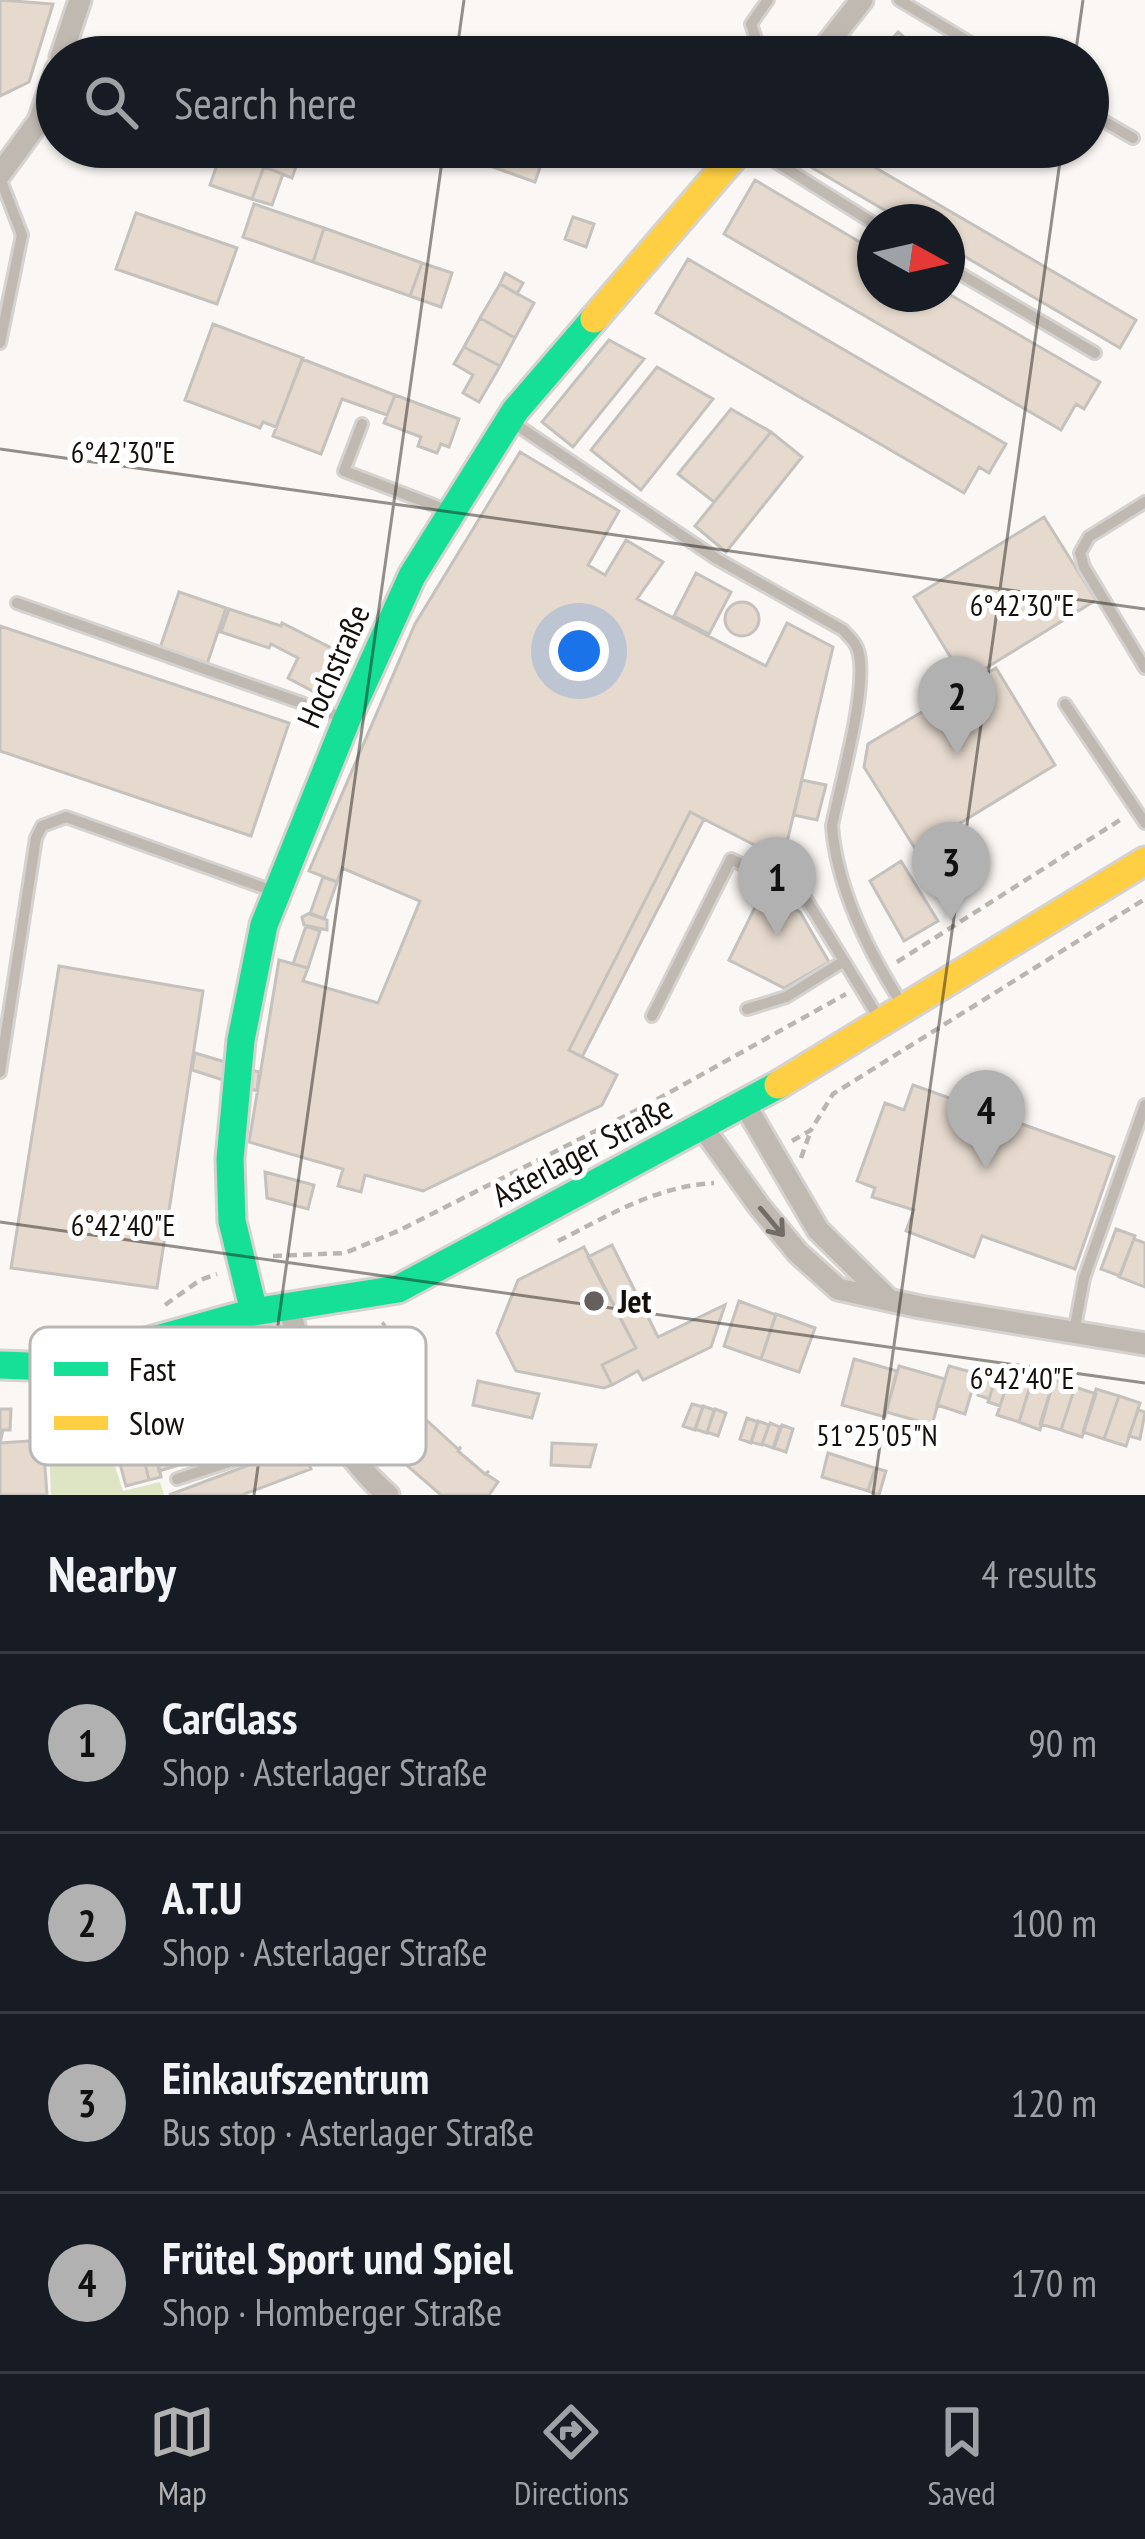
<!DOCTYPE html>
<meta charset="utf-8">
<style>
:root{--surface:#171b24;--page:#20242c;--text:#f1f3f6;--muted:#9ea1a6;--line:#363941;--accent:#b2b1b1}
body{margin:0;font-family:"PT Sans Narrow",sans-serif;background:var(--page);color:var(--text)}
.compass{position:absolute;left:857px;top:204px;width:108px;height:108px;border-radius:50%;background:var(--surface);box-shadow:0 3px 9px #0004;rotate:98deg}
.you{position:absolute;left:579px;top:651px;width:42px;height:42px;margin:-30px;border:9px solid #fff;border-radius:50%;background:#1a73e8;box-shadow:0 0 0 18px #1a73e833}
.badge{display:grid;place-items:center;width:78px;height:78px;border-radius:50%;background:var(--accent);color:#111;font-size:39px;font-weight:700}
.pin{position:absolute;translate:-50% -99px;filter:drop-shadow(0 3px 6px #0008)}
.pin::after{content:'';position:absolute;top:63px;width:42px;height:36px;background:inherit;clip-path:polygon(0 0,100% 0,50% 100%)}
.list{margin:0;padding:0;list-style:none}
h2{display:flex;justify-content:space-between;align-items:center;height:156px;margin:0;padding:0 48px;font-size:51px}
h2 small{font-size:39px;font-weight:400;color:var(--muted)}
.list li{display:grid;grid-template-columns:78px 1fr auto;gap:36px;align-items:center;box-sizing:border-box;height:180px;padding:0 48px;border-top:3px solid var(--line)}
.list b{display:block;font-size:45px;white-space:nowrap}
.list p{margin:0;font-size:39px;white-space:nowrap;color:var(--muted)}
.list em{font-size:39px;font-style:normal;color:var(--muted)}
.icon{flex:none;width:66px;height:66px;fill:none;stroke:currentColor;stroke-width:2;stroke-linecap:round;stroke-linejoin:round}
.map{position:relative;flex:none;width:1145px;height:1495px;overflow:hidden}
.search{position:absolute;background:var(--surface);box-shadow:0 3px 9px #0004;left:36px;right:36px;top:36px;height:132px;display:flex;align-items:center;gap:30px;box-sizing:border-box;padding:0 42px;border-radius:66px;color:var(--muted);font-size:45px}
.sheet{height:876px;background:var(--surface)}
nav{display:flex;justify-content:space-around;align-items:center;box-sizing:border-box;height:168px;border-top:3px solid var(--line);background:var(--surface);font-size:33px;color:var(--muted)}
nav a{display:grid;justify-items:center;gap:6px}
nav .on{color:var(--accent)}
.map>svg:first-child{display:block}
.green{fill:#dee5c4}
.building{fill:#e6dace;stroke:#c5c1bd;stroke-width:3}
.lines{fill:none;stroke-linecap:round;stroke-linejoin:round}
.lane-casing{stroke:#d5d2d0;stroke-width:16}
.street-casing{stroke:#d5d2d0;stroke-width:27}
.fast-casing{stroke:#d5d2d0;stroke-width:33}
.slow-casing{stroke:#d5d2d0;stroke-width:33}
.path{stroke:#bab5af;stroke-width:4.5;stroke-dasharray:9 6;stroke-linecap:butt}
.lane{stroke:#bfb9b1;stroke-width:10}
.street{stroke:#bfb9b1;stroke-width:21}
.fast{stroke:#16e098;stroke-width:27}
.slow{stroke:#ffcf43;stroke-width:27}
.oneway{stroke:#726c66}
.ticks{fill:none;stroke:#150f0b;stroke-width:3;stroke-opacity:0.45}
.poi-dot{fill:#65605d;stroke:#fff;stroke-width:4.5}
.labels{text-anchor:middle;stroke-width:10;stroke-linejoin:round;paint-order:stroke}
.street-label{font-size:33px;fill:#150f0b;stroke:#fff}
.poi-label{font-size:33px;font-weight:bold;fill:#150f0b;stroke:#fff;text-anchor:start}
.key{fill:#fff;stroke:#b9b7b6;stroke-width:3}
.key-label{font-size:33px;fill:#150f0b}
.ticks-label{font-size:30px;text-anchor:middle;fill:#150f0b;stroke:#fff;stroke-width:10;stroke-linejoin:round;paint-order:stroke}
</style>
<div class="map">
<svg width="1145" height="1495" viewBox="0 0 1145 1495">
<rect width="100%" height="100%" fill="#faf7f4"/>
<path class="green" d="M49,1446L112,1457L123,1491L160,1482L164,1495H51Z"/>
<path class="building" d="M0,0L53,4L29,82L0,96Z
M898,32L926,56L924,57H876Z
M192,147H223L220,157Z
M223,147H271L252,199L210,185Z
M271,147H303L292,178L264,167Z
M453,147H547L535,182L451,152Z
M791,147H840L1136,320L1120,348L947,246V222H905L787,153Z
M264,167L283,174L272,205L252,199Z
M755,180L875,251V294L947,293L1100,382L1084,409L1076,404L1061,430L724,234Z
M254,204L324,228L313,262L243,237Z
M136,213L237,248L217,304L116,269Z
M573,217L594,224L586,247L565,239Z
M324,228L422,263L410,296L313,262Z
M688,259L1006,444L989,473L979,467L964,493L656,313Z
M422,263L452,273L441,307L410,296Z
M505,273L523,283L517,294L500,284Z
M500,284L534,303L515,338L480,318Z
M480,318L515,338L500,366L464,347Z
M213,324L303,358L276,427L263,422L260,428L185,400Z
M609,340L644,359L573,447L542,422Z
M464,347L500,366L479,402L463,393L473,375L454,364Z
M302,359L395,395L387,415L342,399L321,454L273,436Z
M657,367L713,399L641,490L591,450Z
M395,395L459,419L449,447L441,444L437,453L418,446L421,437L384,423Z
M731,409L771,432L714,502L678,474Z
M771,432L802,457L726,552L695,526Z
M520,452L619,511L588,565L605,575L626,540L663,562L637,599L766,666L787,623L833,647L788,838L778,857L690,812L569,1050L617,1075L602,1105L423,1191L365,1175L361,1192L338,1186L343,1169L249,1142L279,960L308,968L303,981L378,1003L420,901L342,868L337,882L309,871L415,624Z
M1044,517L1096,600L965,681L914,597Z
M696,573L731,592L709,634L674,616Z
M179,592L226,608L207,664L160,648Z
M725 619a17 17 0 1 1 34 0a17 17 0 1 1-34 0Z
M229,609L281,626L282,623L339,652L318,694L288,678L298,658L271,644L269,648L221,632Z
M0,626L289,723L251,836L0,751Z
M996,668L1055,765L916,850L864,767L868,744Z
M802,780L826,785L817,820L794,815Z
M690,812L704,819L582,1057L569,1050Z
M901,861L938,921L904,941L870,881Z
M323,877L337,882L324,919L310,914Z
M762,893L800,912L829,962L784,988L729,960Z
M310,913L327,920V930L304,925L302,917Z
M306,926L320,931L308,968L293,964Z
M59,966L203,991L157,1288L11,1268Z
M195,1053L259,1072L257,1091L192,1070Z
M913,1085L1114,1157L1075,1269L982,1236L974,1257L906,1231L914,1210L872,1197L875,1188L857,1181L885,1103L904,1110Z
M265,1172L314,1185L308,1209L267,1198Z
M1116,1229L1135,1236L1120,1276L1101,1269Z
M1134,1239L1145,1243V1287L1119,1277Z
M612,1245L658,1337L725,1305L711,1347L643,1380L638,1371L612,1385L602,1365L636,1348L588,1257Z
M584,1247L636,1348L602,1365L612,1385L604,1388L516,1371L497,1333L518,1280Z
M739,1301L776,1315L761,1359L724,1346Z
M776,1314L815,1328L799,1372L761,1359Z
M854,1359L897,1371L885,1417L842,1405Z
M899,1366L945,1379L932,1425L886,1412Z
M949,1366L971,1372L975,1380L965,1414L937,1405Z
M985,1373L996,1377L989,1399L978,1395Z
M1011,1373L1032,1380L1019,1422L997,1415Z
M996,1377L1008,1381L1000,1406L988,1402Z
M1032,1380L1052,1386L1040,1430L1019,1422Z
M1054,1380L1075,1387L1061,1430L1040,1424Z
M478,1381L539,1394L532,1418L473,1405Z
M1075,1387L1096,1394L1082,1437L1061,1430Z
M1096,1389L1119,1396L1104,1439L1083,1432Z
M1119,1396L1140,1403L1126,1446L1104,1439Z
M692,1404L703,1407L695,1430L683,1426Z
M703,1406L714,1410L707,1433L695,1429Z
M0,1409H11L10,1430H3L0,1443Z
M715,1409L726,1413L718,1436L707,1432Z
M1138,1410L1145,1412L1140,1439L1129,1436Z
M422,1416L458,1449L461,1447L458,1451L485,1474L489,1471L486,1474L498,1482L489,1495H441L388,1449Z
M747,1418L758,1422L751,1443L740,1439Z
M758,1421L769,1425L762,1445L751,1442Z
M770,1423L780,1427L773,1448L762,1444Z
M247,1424L252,1443L159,1471L154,1442Z
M782,1425L793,1429L786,1452L774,1448Z
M153,1439L161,1477L149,1480L140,1443Z
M43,1440L47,1495H0V1443Z
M140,1443L149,1480L126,1486L116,1449Z
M552,1443L596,1445L590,1467L551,1465Z
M300,1446L311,1469L242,1495H169Z
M828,1453L875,1468L868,1491L822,1477Z
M875,1468L886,1471L879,1495L868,1491Z"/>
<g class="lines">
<defs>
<path id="lane" d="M899,0L994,57
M762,57L751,24L768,0
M1088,112L1133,138
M752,147L875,224
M0,178L22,235L0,343
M947,266L1095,353
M512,422L717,559L843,630C850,638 857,643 859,654C867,693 840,784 832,826C837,888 867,949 900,1001
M362,424L344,471L449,511
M1145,502L1089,537L1080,553L1084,567L1145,668
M17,603L344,718
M1065,704L1145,823
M747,1009L786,997L844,961L880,1020
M652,1016L731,859L804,896L844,961
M0,1072L36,838L42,826L66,817L273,891
M1074,1332L1084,1278L1145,1105
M177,1479L263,1451L276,1427L320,1403"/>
<path id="street" d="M61,57L80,0
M817,57L862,0
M0,174L39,121L57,69
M745,1105L818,1230L887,1298
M703,1128L759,1206L798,1253L838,1289L920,1307L1145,1344
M290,1306C301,1374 335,1450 388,1495"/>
<path id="fast" d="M254,1312L232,1221L230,1159L241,1040L264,925L347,719L412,576L515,411L594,319
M0,1365L56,1367L254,1312L398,1289L778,1085"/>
<path id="slow" d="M594,319L742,147
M778,1085L1145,861"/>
</defs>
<use href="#lane" class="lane-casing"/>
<use href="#street" class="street-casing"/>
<use href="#fast" class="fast-casing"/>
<use href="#slow" class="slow-casing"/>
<path class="path" d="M897,962L1120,820
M792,1141L811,1130L833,1094L1145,899
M801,1158L811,1130
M558,1241C608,1216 656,1186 714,1183
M273,1256L345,1253L398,1231L647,1105L846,994
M165,1305L200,1280L217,1274
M322,1328L346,1370
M257,1344L290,1402
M339,1385L361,1344L385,1323"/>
<use href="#lane" class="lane"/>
<use href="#street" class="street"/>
<use href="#fast" class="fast"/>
<use href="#slow" class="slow"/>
</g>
<defs><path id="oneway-shaft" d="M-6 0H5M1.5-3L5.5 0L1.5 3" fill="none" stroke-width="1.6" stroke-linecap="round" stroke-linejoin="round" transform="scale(3)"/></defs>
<use class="oneway" href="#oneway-shaft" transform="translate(772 1222) rotate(50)"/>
<path class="ticks" d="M456,57L464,0M1075,57L1083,0M0,449L1145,609M0,1222L1145,1383M254,1495L444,147M873,1495L1062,147"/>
<circle class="poi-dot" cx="594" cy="1301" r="12"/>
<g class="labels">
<g class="street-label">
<text transform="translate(333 666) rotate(-66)" y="12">Hochstraße</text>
<text transform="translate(582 1151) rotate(-28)" y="12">Asterlager Straße</text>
</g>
<g class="poi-label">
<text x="618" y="1313">Jet</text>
</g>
</g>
<rect x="30" y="1327" width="396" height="138" rx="18" class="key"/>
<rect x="54" y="1362" width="54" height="14" fill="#16e098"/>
<rect x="54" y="1416" width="54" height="14" fill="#ffcf43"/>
<g class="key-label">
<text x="129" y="1381">Fast</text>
<text x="129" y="1435">Slow</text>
</g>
<g class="ticks-label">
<text x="123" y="463">6°42'30"E</text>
<text x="1022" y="616">6°42'30"E</text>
<text x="123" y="1236">6°42'40"E</text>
<text x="1022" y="1389">6°42'40"E</text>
<text x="877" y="1446">51°25'05"N</text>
</g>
</svg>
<svg class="compass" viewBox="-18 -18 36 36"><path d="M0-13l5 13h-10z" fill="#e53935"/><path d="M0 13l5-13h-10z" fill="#9ea1a6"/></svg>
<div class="you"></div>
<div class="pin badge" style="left:777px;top:936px">1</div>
<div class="pin badge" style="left:957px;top:755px">2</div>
<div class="pin badge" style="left:951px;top:921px">3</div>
<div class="pin badge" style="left:986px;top:1169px">4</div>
<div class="search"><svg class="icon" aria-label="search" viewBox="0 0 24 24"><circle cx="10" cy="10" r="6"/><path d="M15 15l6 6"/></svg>Search here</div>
</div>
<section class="sheet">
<h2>Nearby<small>4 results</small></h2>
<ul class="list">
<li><span class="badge">1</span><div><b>CarGlass</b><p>Shop · Asterlager Straße</p></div><em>90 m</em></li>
<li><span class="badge">2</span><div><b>A.T.U</b><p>Shop · Asterlager Straße</p></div><em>100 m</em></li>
<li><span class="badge">3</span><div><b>Einkaufszentrum</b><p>Bus stop · Asterlager Straße</p></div><em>120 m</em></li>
<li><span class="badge">4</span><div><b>Frütel Sport und Spiel</b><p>Shop · Homberger Straße</p></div><em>170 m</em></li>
</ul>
</section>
<nav>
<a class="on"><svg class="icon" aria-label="map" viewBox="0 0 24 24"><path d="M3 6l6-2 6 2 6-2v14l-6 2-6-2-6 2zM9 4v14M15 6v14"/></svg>Map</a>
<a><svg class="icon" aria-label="directions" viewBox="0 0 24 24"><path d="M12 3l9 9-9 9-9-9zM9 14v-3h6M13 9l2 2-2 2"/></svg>Directions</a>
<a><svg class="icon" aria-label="saved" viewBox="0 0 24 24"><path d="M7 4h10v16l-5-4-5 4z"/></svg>Saved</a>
</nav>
